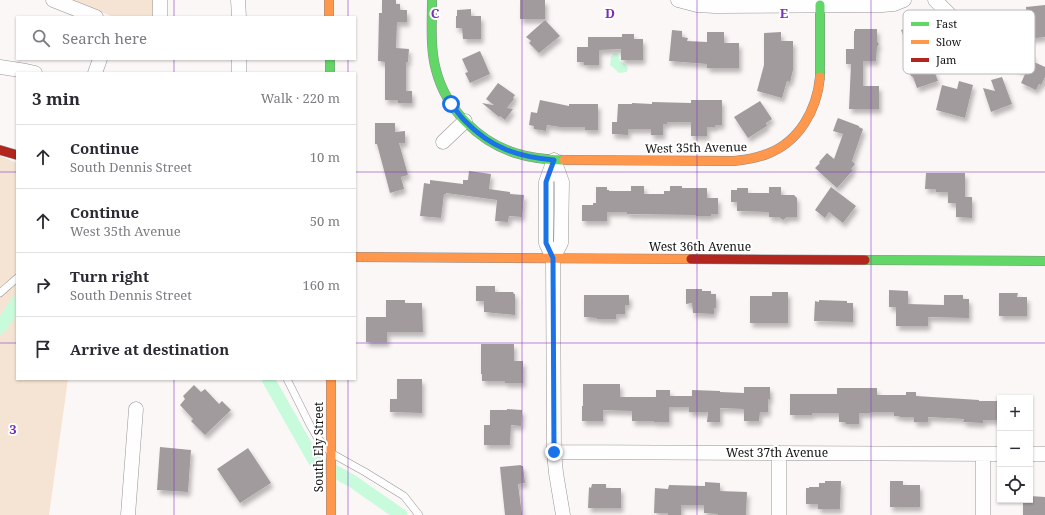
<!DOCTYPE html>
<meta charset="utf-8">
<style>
:root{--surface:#fff;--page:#f7f7f7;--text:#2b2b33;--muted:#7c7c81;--line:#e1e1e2}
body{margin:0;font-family:"Noto Serif",serif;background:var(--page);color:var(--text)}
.controls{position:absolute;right:12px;bottom:12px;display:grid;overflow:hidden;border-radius:0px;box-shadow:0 1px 3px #0004}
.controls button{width:36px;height:36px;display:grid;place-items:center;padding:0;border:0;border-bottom:1px solid var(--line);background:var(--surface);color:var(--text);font:20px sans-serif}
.stop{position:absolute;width:12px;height:12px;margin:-9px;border:3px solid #1a73e8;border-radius:50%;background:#fff}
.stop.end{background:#1a73e8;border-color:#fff;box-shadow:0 1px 4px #0008}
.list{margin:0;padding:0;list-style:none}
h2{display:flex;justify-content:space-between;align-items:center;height:52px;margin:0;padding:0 16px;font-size:17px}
h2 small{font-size:13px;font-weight:400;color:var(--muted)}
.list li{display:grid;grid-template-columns:26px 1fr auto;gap:12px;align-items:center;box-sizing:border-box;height:64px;padding:0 16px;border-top:1px solid var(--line)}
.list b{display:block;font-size:15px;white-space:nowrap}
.list p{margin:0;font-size:13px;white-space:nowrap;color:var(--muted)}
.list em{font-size:13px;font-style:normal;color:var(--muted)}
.icon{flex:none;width:22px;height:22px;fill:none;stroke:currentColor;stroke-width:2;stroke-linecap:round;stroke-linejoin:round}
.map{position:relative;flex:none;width:1045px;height:515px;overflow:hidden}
.search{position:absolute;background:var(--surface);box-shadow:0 1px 3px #0004;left:16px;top:16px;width:340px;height:44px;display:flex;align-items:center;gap:10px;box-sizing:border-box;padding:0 14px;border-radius:0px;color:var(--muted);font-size:15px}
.panel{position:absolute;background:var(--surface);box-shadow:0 1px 3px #0004;left:16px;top:72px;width:340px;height:308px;border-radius:0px}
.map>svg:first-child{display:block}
.green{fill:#f5e4d4}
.water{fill:#c8fbdc}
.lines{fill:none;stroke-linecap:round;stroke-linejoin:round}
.canal{stroke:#c8fbdc;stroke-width:13}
.building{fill:#a19b9d;filter:url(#shadow)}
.lane-casing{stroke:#979595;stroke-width:8}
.street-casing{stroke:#979595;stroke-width:15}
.fast-casing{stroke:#8d8b8b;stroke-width:10}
.slow-casing{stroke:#8d8b8b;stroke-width:10}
.jam-casing{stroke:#8d8b8b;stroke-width:10}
.lane{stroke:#fffefe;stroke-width:7}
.street{stroke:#fffefe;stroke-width:14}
.fast{stroke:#63d668;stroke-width:9}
.slow{stroke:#ff974d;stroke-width:9}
.jam{stroke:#b3261e;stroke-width:9}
.route{stroke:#1a73e8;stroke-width:5}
.grid{fill:none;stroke:#7b2cbf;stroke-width:1;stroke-opacity:0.55}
.labels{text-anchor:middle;stroke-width:4;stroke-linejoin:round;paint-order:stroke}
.street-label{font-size:12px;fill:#111;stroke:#fff}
.key{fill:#fff;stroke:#b8b8b8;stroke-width:1}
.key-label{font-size:11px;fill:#111}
.grid-label{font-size:13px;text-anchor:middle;font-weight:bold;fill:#7b2cbf;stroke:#fff;stroke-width:4;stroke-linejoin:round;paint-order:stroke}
</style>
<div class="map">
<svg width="1045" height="515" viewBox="0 0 1045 515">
<defs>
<filter id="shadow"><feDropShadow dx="2.5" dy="4.5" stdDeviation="2" flood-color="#0004"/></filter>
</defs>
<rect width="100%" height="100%" fill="#fcf7f7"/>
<path class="green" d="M70,0H154L153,17H114Z
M0,156L17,163V379H68L49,515H0Z"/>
<path class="water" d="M614,53L618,54L620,61L625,64L628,68L627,72L619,73L610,65L611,57Z"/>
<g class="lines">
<path class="canal" d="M0,328L17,302
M268,379L314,460L352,481L401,515"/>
</g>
<path class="building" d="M382,0H396V4H400V10H407V22H397L396,48L409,49L408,62H406V91H412V103H398V100H385V62L378,61L379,13H382Z
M520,0H545V19H520Z
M1045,5V37L1018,40L1016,24L1027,23L1026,7Z
M471,9V16H481V39H463L462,28H456V16H457V10Z
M545,20L560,36L539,53L529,43L531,41L526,37Z
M919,23L921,28H922L923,31L926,30L933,50L934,49L939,62L932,65L938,81L917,88L913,77L911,76L909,72L910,69L906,60L912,58L901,30Z
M855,29H877V41L879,44L877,47L876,61H863V86H879V109H849L851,64H846V49H854V31H855Z
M672,30L682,31V37L688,38L687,41L707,42V32H724V43H739V68H707V64L669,61Z
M781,32V41H793V70L790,82L787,81L782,98L757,91L764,65V33Z
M622,34H634V39H643V60H621V49L599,50V65H584V62H577V47H588V37H622Z
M1021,50L1034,56L1032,61L1045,67V77L1041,85L1039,84L1036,90L1021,83L1026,72L1014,67Z
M480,51L490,74L470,83L465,73L468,72L462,59Z
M1002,77L1012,104L991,112L983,88L995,91L991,80Z
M959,81L973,85L965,118L936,110L942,85L957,89Z
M498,83L515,95L513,98L514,99L507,108L513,109L505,120L500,116L499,117L482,103L493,105H494L486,99Z
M540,100L569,106V104H598V130H585V127H560L547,125L546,131L534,129V126L529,125L531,112L537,113Z
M691,100H722V125H715V127H707V136H691V122H667V124H663V135H651V129H628V135L612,134V122H617L618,104H632V103L652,104V102L691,103Z
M760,101L772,119L766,123L767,126L748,138L734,117Z
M838,118L859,126V127L863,129L852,161L855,164L851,169L853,170L837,188L815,168L820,163L819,162L827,153L834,159L843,134L833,131L837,120Z
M375,123H395V132L405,131V143H399L408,175L401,177L404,189L390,193L377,144H375Z
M469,171L491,174L489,189L510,192V194L524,195L522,217L509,216L508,222L495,221L497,200L446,193V194H444L441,218L420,216L424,183L430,184V180L463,184V180H468Z
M926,173H965V197H972V218L956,217V203H948V192H936V189H925Z
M631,186H644V194H664V191H670V186H682V188H707V198H718V214H711V216H696V215L627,214V212H607V221H582V205H593V203H596V187H607V190H609V191H631Z
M769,187H781V195H794L797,198V217H787L783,220L779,217H769V212L737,211V202H731V190H737V188H748V193H769Z
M831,187L856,206L843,223L829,212L825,218L815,210Z
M476,286H495V292H513L514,294H515V315L484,312V301H476Z
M686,289H702V291H711V294H716V308H714V314L693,313L692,303L686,304Z
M889,290L908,291V304L944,305V295H963V299H969V318L928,317V326H896V307H889Z
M772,292H788V323H750V296H772Z
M999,293H1018L1017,297H1027V316H999Z
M584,295H629V305H625V314H616V319H597V318L584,317Z
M386,300H405V303H422L423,332H387V342H366V317H386Z
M819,300L847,301V303H853V322L814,321L815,301L819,302Z
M481,344H514V361H523V383H505V381H482V374H481Z
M397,379H422V413L390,412V399H397Z
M583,384H620V397H656V390H670V396H692V390L720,391V392L744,393V387H770V400L768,399V412H760L759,421H744V409L720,408V422H707L708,412H689V407H669V422H654V421H632V411L603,410V421H582V406H583Z
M194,385L201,392L205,389L219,404L222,401L231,410L205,435L191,421L193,419L180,405L185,399L183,396Z
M837,388H877V395H906V392H916V396L979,400V401H1000V420H983V423L963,422L964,419L928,417V422H914V417H900V416H894V412H870V413H859V424H846L845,422H839V413H812V415H790V394H837Z
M507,409L522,410L521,426L511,425L510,445H484V425H490V410H507Z
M160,447L191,450L188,492L157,490Z
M248,448L271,483L240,503L217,469Z
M521,465V466H523L525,483L518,484L522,515H505L500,467Z
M825,481H841L840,509H818V504H806V488H809V487H819V483H825Z
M890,481H903V485H920V507H890Z
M705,482L720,483V491L747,492L746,515H718V514L704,513V505H681V515H668V513H654L655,488L668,489L669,485L705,486Z
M592,484H606V488H621V508H588L589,487L591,488Z
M1030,496L1045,497V515H1023V500H1030Z"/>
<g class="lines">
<defs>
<path id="lane" d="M0,293L17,278
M287,379L310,425L317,437L331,453L365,472L404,496L419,515"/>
<path id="street" d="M53,0L96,17
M238,0L239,17
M678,0L697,5L715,6L882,5L894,4L904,0
M935,0L978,43
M160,17V0
M239,59V73
M0,67L26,71L35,73
M95,73L100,59
M443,142L465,121
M554,160L546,182V243L553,258L554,452L556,473L563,515
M553,258L561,243L562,182L554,160
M554,452L1000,454
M1030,454H1045
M128,515L136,409
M779,515V453
M983,515V454"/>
<path id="fast" d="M432,0C432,23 430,48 436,70C446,109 478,141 515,153C531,158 548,160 564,160
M330,59V73
M820,77V5
M865,260L1045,261"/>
<path id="slow" d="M329,0V17
M564,160L734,161C745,160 756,158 767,154C799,142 817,110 820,77
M355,257L691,259
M331,379V515"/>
<path id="jam" d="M0,150L17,155
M691,259L865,260"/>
</defs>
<use href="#lane" class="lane-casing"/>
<use href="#street" class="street-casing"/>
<use href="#fast" class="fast-casing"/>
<use href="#slow" class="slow-casing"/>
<use href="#jam" class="jam-casing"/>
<use href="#lane" class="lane"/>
<use href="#street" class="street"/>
<use href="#fast" class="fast"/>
<use href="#slow" class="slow"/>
<use href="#jam" class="jam"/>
</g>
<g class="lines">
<path class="route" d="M451,104C456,110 460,116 465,121C491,148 518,157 554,160L546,182V243L553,258L554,452"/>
</g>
<path class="grid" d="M174,0V17M348,0V17M522,0V515M697,0V515M871,0V515M174,59V73M348,59V73M0,172H17M355,172H1045M0,343H17M355,343H1045M174,379V515M348,379V515"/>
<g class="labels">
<g class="street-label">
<text transform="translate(696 148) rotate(-1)" y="4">West 35th Avenue</text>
<text x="700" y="251">West 36th Avenue</text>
<text transform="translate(319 447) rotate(-90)" y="4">South Ely Street</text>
<text x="777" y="457">West 37th Avenue</text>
</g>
</g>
<rect x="903" y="10" width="132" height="64" rx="6" class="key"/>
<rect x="911" y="22" width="18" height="4" fill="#63d668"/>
<rect x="911" y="40" width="18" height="4" fill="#ff974d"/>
<rect x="911" y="58" width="18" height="4" fill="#b3261e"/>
<g class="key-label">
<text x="936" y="28">Fast</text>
<text x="936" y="46">Slow</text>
<text x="936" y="64">Jam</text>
</g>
<g class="grid-label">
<text x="435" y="18">C</text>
<text x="610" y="18">D</text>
<text x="784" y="18">E</text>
<text x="13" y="434">3</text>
</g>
</svg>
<div class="controls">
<button>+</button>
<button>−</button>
<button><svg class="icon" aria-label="locate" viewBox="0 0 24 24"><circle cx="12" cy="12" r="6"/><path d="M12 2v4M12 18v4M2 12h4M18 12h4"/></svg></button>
</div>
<div class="stop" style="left:451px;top:104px"></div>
<div class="stop end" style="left:554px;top:452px"></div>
<div class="search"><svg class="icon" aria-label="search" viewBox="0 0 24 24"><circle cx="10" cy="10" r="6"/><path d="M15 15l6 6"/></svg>Search here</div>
<section class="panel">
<h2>3 min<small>Walk · 220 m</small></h2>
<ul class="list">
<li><svg class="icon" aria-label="ahead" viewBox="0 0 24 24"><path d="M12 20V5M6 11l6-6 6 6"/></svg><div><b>Continue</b><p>South Dennis Street</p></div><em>10 m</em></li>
<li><svg class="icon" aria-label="ahead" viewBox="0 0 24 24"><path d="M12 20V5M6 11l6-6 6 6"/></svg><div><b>Continue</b><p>West 35th Avenue</p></div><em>50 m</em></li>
<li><svg class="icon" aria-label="right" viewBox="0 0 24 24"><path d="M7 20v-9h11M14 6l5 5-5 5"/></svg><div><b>Turn right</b><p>South Dennis Street</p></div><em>160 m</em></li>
<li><svg class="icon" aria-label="arrive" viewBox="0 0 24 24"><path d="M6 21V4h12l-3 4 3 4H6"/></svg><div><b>Arrive at destination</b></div></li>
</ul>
</section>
</div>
